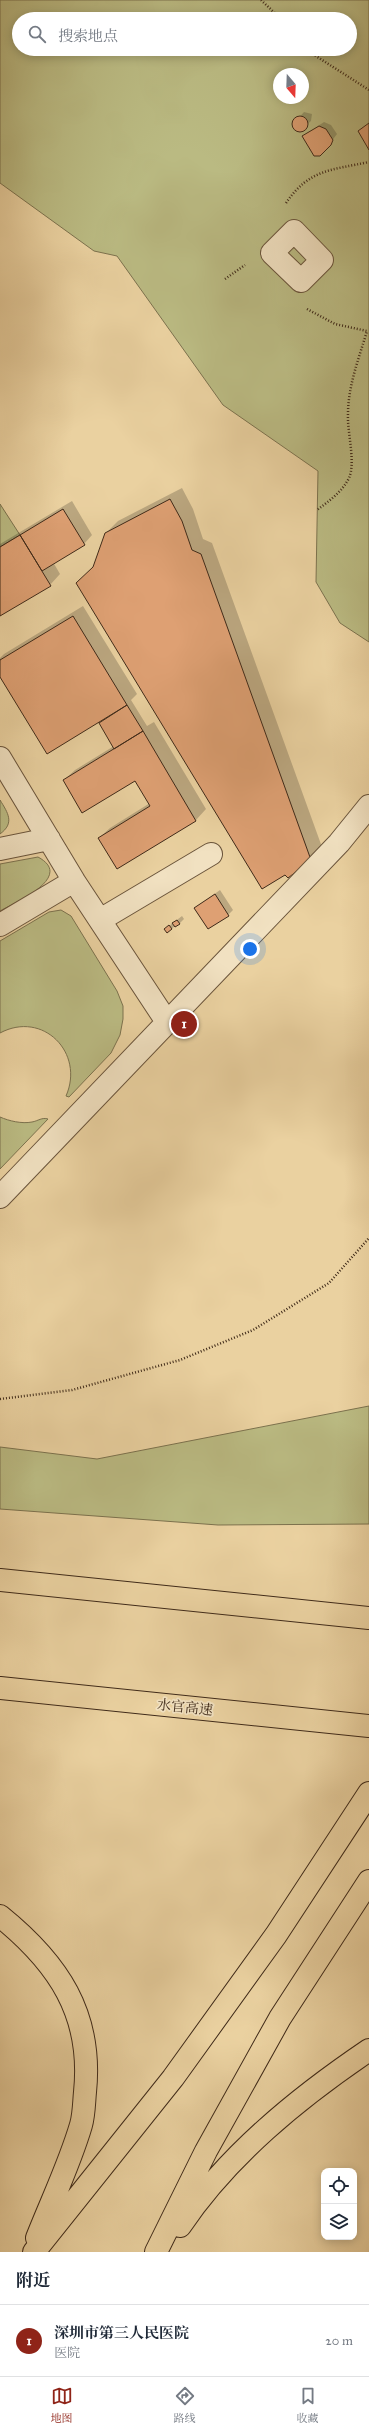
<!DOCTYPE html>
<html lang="zh">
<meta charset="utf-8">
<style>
:root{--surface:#fff;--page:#f2f2f3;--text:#1f2937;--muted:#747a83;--line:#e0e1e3;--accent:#8f2418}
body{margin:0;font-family:"IM FELL Great Primer","Noto Serif SC",serif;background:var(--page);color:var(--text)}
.controls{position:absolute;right:12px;bottom:12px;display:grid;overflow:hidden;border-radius:8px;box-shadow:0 2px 10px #0003}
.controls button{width:36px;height:36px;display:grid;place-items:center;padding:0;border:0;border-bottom:1px solid var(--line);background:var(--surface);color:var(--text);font:20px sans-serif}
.compass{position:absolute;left:273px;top:68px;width:36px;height:36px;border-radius:50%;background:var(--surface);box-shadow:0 2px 10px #0003;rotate:161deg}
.you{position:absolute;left:250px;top:949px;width:14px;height:14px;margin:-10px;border:3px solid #fff;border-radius:50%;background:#1a73e8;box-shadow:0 0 0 6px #1a73e833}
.badge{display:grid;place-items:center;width:26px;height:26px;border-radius:50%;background:var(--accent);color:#fff;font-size:13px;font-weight:700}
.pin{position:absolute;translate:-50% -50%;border:2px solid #fff;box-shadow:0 1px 4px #0006}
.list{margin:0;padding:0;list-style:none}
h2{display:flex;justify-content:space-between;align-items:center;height:52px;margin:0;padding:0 16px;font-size:17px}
h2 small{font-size:13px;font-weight:400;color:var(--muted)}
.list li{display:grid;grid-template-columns:26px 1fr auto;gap:12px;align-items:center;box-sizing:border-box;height:72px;padding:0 16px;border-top:1px solid var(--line)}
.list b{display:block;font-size:15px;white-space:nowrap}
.list p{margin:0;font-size:13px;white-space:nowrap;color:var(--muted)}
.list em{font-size:13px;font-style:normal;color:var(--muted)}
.icon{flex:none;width:22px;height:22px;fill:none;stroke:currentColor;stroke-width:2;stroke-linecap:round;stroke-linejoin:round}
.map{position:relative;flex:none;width:369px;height:2252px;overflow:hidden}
.search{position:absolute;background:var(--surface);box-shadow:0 2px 10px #0003;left:12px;right:12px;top:12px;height:44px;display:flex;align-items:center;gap:10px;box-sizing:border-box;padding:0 14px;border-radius:22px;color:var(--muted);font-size:15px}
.sheet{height:124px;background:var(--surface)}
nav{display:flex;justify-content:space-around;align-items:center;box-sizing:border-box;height:56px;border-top:1px solid var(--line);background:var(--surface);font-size:11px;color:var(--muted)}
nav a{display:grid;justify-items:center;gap:2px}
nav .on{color:var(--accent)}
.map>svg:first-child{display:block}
.green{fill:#baba82;stroke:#7c724e;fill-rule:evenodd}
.shadow{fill:#0003}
.building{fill:#dea073;stroke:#3f2a19}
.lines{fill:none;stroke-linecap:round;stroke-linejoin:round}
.minor-casing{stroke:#6a543b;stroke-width:24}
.highway-casing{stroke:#3f2a19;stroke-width:24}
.path{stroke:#3f2a19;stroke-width:2.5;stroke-dasharray:1 2;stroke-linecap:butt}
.minor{stroke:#f1e1c1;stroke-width:22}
.highway{stroke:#ead1a0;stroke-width:22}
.labels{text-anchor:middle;stroke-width:3.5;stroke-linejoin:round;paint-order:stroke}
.street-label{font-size:14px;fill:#3f2a19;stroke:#f1e1c1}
</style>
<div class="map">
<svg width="369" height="2252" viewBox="0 0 369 2252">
<rect width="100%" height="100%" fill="#ead1a0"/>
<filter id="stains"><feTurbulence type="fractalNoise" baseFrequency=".005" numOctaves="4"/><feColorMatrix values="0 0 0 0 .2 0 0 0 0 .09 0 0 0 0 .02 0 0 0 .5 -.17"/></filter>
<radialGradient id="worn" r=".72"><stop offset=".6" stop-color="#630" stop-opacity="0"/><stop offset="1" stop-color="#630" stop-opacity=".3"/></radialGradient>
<path class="green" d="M0,0H369V642L340,623L316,582L318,471L223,405L117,256L94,251L0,183ZM19,19H350V49H19ZM279,74H303V98H279Z
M0,504L20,535L0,547Z
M0,800C8,813 15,823 0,834Z
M38,857C75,877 16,902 0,911V864Z
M61,910L71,916L117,991L123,1006V1019L120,1035L111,1053L69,1097L66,1096C85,1053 43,1010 0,1033V941L49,912Z
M0,1117C9,1121 22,1124 32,1122C38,1121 42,1117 48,1119L0,1169Z
M369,1406V1524L218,1525L0,1509V1447L97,1459Z"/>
<path class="shadow" d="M240,12H245L242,19H232Z
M304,112L312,114L311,121L302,129L295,130L293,124Z
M324,122L331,125L337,134L325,150L303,136Z
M182,488L193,509L203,539L212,543L322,847L311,859L94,566L106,533L118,521Z
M72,501L92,535L84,544L53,562L60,574L50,585L0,615V544Z
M83,606L137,694L131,700L147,726L154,722L206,809L196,820L117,868L99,838L110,828L150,803L135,780H64L75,770L114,746L100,723L103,719L0,675V658L4,654Z
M220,890L233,910L228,915L195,908Z
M182,916L184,919L180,923L171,929H165Z"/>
<path class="building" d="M237,15L240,19H231L234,16Z
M292 124a8 8 0 1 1 16 0a8 8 0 1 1-16 0Z
M369,123V150L358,131Z
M319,126L326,129L333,140L331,145L320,156H314L302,136Z
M170,499L182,521L192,550L201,554L311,860L288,878L285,875L262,889L76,583L93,567L105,533Z
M63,509L85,545L42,571L20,535Z
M20,535L51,586L0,616V547Z
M73,616L127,705L47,754L0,677V660Z
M127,705L143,731L114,749L99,723Z
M143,731L196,821L117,869L98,838L150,806L135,781L82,813L63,780Z
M215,894L229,916L208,929L194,908Z
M177,920L180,924L175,927L172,923Z
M169,925L172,929L167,933L164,929Z"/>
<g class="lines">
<defs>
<path id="minor" d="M294,231L322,260L301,281L272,253Z
M0,758L74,881L167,1022
M0,849L49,839
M100,920L211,854
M0,925L74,881
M0,1197L339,843L369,806"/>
<path id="highway" d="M0,1580L369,1618
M0,1688L369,1726
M0,1916C58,1963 93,2014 85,2092C84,2102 84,2115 81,2125C70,2163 52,2200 37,2238
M180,2226C228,2155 298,2098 369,2050
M34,2252L173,2078L276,1935L369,1793
M156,2252L206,2151L280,2018L369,1881"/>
</defs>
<use href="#minor" class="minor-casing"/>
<use href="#highway" class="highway-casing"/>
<path class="path" d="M261,0L281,19
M305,49L369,90
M286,203C309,169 332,170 369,162
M225,279L245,265
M307,309L335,324L367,331C359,358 348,386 348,414C347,432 356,462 349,478C342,492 329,501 317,510
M0,1399L72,1390L180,1360L253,1330L329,1283L369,1238"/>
<use href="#minor" class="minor"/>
<use href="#highway" class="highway"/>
</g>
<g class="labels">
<g class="street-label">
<text transform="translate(185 1707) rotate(6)" y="5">水官高速</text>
</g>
</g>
<rect width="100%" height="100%" filter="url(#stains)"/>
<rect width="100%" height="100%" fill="url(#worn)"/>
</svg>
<div class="controls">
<button><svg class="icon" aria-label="locate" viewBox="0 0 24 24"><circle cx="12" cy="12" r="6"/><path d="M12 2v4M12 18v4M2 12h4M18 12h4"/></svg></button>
<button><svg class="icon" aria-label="layers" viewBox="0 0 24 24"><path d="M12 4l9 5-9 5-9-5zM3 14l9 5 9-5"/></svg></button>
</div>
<svg class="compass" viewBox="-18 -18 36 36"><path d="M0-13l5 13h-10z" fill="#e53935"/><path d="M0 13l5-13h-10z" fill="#747a83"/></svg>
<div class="you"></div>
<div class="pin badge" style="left:184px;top:1024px">1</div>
<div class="search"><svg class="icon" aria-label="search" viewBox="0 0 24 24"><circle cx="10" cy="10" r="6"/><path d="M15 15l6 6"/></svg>搜索地点</div>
</div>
<section class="sheet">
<h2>附近<small></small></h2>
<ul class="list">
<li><span class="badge">1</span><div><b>深圳市第三人民医院</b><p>医院</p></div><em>20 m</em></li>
</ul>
</section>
<nav>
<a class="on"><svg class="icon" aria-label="map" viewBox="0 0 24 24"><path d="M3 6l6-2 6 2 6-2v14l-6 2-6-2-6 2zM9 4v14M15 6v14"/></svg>地图</a>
<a><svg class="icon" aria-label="directions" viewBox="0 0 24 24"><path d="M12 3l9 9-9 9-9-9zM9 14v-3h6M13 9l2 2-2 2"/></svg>路线</a>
<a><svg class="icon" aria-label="saved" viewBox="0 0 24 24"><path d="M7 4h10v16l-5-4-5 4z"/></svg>收藏</a>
</nav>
